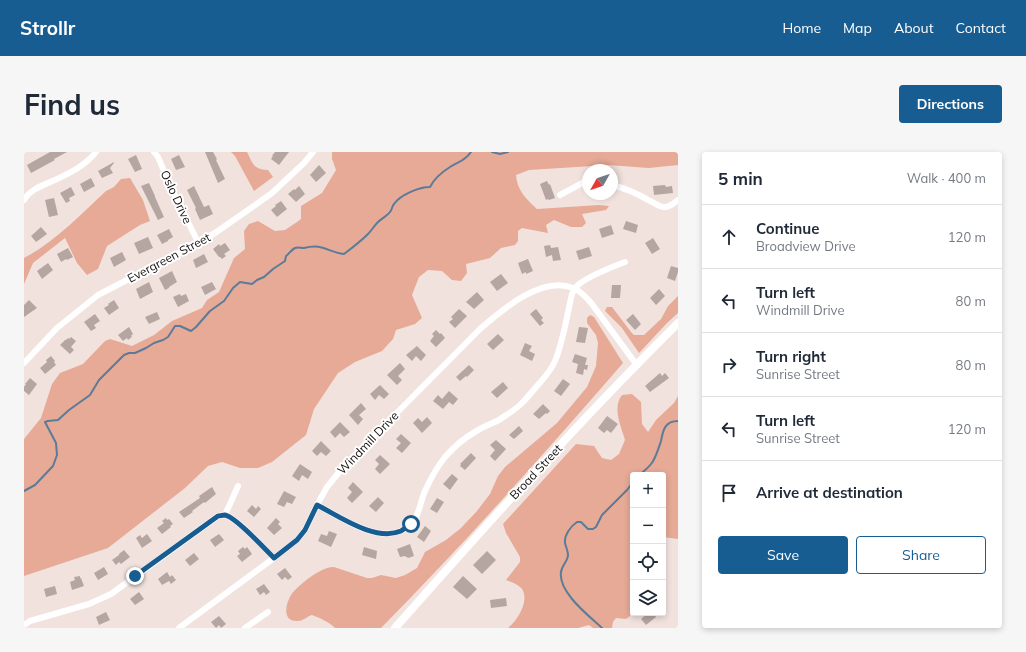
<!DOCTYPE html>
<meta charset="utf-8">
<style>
:root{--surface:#fff;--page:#f6f6f7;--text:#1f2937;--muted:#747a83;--line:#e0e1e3;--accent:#175d91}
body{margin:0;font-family:Mulish,sans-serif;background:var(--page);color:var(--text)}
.controls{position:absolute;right:12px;bottom:12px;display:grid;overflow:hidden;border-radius:4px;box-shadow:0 2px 6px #0003}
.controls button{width:36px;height:36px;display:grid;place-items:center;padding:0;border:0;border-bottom:1px solid var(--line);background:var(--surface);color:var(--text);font:20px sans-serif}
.compass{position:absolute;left:558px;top:12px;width:36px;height:36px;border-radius:50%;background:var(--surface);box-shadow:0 2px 6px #0003;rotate:230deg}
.stop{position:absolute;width:12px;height:12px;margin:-9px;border:3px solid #175d91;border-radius:50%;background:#fff}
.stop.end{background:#175d91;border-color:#fff;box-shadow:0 1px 4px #0008}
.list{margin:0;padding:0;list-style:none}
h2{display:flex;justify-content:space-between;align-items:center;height:52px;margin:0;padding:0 16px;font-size:17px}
h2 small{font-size:13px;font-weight:400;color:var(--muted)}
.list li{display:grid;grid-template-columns:26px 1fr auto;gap:12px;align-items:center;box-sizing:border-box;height:64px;padding:0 16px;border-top:1px solid var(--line)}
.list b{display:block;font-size:15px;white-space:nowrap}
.list p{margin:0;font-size:13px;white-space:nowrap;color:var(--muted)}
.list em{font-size:13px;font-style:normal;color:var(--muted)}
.actions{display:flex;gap:8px;padding:12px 16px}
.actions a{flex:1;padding:9px 0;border:1px solid var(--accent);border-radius:4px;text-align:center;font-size:14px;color:var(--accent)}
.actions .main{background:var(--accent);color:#fff}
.icon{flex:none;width:22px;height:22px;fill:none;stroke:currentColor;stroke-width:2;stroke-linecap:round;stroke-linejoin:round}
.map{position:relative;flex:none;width:654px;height:476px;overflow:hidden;border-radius:4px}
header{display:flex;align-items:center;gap:24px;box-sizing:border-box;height:56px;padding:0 20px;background:var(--accent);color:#fff}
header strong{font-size:19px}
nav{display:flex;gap:22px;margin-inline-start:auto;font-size:14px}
.intro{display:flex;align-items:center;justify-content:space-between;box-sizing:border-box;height:96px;padding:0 24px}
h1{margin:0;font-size:28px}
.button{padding:10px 18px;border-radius:4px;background:var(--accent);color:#fff;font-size:14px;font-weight:700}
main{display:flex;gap:24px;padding:0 24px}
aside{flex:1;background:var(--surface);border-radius:4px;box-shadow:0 2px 6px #0003}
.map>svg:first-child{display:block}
.green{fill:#e6aa97}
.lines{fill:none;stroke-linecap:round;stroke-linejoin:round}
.stream{stroke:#5c7b98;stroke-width:2}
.building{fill:#b5a6a2}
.minor{stroke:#fff;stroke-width:6}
.tertiary{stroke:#fff;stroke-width:8}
.route{stroke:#175d91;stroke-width:5}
.labels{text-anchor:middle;stroke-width:4;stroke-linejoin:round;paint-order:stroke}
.street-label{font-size:12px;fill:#161110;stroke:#fff}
</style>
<header>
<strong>Strollr</strong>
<nav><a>Home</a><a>Map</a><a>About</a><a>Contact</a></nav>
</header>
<div class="intro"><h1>Find us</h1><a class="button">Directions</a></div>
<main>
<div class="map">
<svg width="654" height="476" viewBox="0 0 654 476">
<rect width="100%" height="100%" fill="#f1e2de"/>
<path class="green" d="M207,0H223C229,12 229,17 244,18L249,25L230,39L211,4Z
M308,0H654V13L625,16L584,13L505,18L492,23C493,38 502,47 513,57L575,53L585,54L582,58L558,62L562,71L558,75H547L530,68L522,73L524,81L498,76L494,79V89L491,93L477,96L466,106L442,112L443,121L437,129L428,128L418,119L404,118L395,125L388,143L398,166L391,172L372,178L369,187L358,199L331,210L314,221L290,257L282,283L248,310L234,316H216L198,310L184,314L161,336L84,396L0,424V287L17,266L28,232L36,221L59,212L81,189L86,187L108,194L130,183L148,169L178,156L183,148L195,140L210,106L221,97L220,79L225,72L234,69L251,79L261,78L273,70L277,67V54L298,41L312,18L308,7Z
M106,26L119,48L126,69L116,73L83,94L74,117L63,123L53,111L41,86L9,111L0,132V106C31,90 57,62 82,39L90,35L97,27Z
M654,144V161L643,171L615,201L598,176L581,159L583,155H588L607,180L610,183H620L637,167L644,154Z
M566,163L570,165L599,211C521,301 441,391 357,476H311C305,470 296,466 288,463C284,464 279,469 274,469C258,470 261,453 267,443C274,433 298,414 310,415L343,426H348L357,423L372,426L381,423L393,416L401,400L422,388L437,376L453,359L466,342L474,324L481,315L533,271L563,235L572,214L574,191L572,183L563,171V166Z
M608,242L617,250L618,272L624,280L632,268L650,251L654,244V387L639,385V323H609V379C604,386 606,392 609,399V451L606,464L602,467L592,466L589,470L588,476H569L565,473L554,476H484C493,469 506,449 498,437C494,432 488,430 482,428L496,410V405L482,381L479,372L552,292L570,294L578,306L582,307L587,308L595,302L601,288C597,274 588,256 598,243Z"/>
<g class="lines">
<path class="stream" d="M468,0L476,2L484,0
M615,323C619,320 624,316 627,312C631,308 635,295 637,289C639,278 641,269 654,269
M0,339L11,333L29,314L33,303L32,291L21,270L24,269L34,268L45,258L66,243L75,228L100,203L105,201H111L122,196L130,191L139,188L144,185L151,174H156L167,179L172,175L186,159L200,149L209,136L216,130L228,132L233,128L240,125L249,117L261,109L262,104C265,102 267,98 271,96C274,95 277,96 280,96C299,91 303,100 320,102C328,96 337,89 344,82C348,78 350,74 354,70C357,67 364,63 366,60C368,58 368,54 370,52C376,43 395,35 406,35C410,27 418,20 426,15C435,9 440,10 447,0
M578,476C564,463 534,440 537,420C538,413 544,409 544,403C544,399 542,395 541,391C540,383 547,374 553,370H557L564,377H569L572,375L578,363L603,338L609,330"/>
</g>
<path class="building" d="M26,0H43L30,7L31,8L7,21L3,13Z
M181,0H189L193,7L192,8L201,27L194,31Z
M251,0H265L255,13L247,7L249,4H248Z
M112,3L118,17L111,20L104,7Z
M155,3L161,15L152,18L147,7Z
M90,10V11L86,16L89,21L78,26L74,19Z
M295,13L302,21L292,30L286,23Z
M67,26L71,34L60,40L56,32Z
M523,29L525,33L526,32L531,46L525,48L524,47L522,48L516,32Z
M125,31L131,44V45L140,65L134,68L117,34Z
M641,33L642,35L648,34L649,41L630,43L629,34Z
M170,34L180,55L185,53L189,62L176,68L171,57L172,56L163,38Z
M275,34L281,42L272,50L264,42L270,37L271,38Z
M47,35L51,43L45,46L46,49L42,51L36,41Z
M30,46L34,63L25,65L21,48Z
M257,49L263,57L253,65L247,58L252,54L251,53Z
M602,69L614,73L612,81L599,77Z
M587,73L590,82L578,86L575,77Z
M17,75L23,82L12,90L7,84Z
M145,77L149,85L144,88V89L138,92L133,83Z
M124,85L129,96L115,102L110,91Z
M629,86L636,97L628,102L621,91Z
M201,91L206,98L200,102L202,104L198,107L196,105H195L189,97L195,92L196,94Z
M526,93L527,96L534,95L537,108L529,109L528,103L522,105L520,94Z
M565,95L568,104L555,108L552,99Z
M44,96L49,105L43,108L42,107L37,110L33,102Z
M98,100L102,108L90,115L86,106Z
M180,102L184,110L172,116L169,108Z
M504,107L509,119L502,122V120L498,122L494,111Z
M24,111L29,118L18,127L13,119Z
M647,114L654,116V120L651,129L643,126Z
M148,119L153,130L145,135V136L141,138L135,126Z
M477,122L484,131L473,139L466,130Z
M125,130L129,140L116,147L112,137Z
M188,130L192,137L181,143L177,135Z
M588,133H597L596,146H587Z
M635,137L641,144L632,153L626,146Z
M453,140L460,148L450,157L442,150Z
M156,142L157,144L162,142L165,149L154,155L149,145Z
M5,148L13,156L0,165V153Z
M90,148L95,156L85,163L80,156L85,153L84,152Z
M435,157L443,164L431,176L425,170L429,167L427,165Z
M512,157L519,166L517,168L520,171L516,174L506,162Z
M133,160L136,167L125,172L121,165Z
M71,162L76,169L70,173L72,176L67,179L60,170Z
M609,162L617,172L611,178L602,168Z
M105,175L109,182L107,184L108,185L104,188L103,186L99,189L94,183Z
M555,175L564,176L561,191L552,190Z
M412,178L416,182L417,181L421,186L412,195L406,189L410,184L408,182Z
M474,182L480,188L469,198L463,192Z
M47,185L52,189L47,195L50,198L46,202L36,193L41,188H42L44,186L45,187Z
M501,191L508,194L505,199L511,202L508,209L496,203Z
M393,194L402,203L397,209L392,204L388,209L382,203Z
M551,202L563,206L561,213H564L563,218L560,217L559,223L552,221L554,212L548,210Z
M27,204L31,209L30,210L32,213L21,222L16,216L23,210L22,208Z
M376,211L381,217L374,224L378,228L373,233L363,223Z
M445,213L450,218L443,225L442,224L436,229L432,225Z
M636,221L638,224L641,221L645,226L626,240L621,234Z
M6,226L13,232L5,243L0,239V235L2,232H1Z
M539,227L546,232L537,244L530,239Z
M479,230L484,236L473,246L467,240Z
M356,233L365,242L360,247L355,243L351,248L346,242Z
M425,239L434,247L429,253L425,250L419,257L409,249L414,243L418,247Z
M337,251L342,257L335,263L339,267L334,273L325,263Z
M519,252L526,259L523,262L522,261L515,267L509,262Z
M583,264L594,272L587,281L583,278L580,281L574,276Z
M403,265L408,271L398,281L389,271L394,266L398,270Z
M316,270L326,280L320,285L316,281L311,286L306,280Z
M495,274L499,279L490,287L485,283Z
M377,282L387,291L378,301L372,296L377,291L372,287Z
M472,288L482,297L471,309L466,304L471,298L466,293Z
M297,289L307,299L302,304L297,300L293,304L288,299Z
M447,301L452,306L441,318L436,314L437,312H436Z
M356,303L366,312L356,322L351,317L355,312L351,308Z
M276,312L288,320L284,327L278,323L275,329L268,324Z
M428,322L434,327L426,338L419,332Z
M329,330L339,340L328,351L323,346L328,340L324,336Z
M188,335L192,342L181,351L180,350L168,359L169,360L160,366L155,360L176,346L175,344Z
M260,339L272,345L268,352L263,350L260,355L253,352Z
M354,345L360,351L352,360L345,354Z
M413,346L420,350L413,361L406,357Z
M228,353L232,357L234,354L237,357L230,365L223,359Z
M142,366L143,368L145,367L149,372L146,374L147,375L138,382L133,376L140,371L138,369Z
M252,366L256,370L254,372L258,376L250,383L243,376Z
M401,374L407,379L400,390L393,385Z
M305,379L313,382L307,395L294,389L297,382L303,384Z
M123,382L128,389L118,396L112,386L116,383L118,386Z
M195,382L200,388L191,395L186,388Z
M386,392L390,404L384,406L383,405H382L381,404L376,405L373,397Z
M219,395L221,397L223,395L228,402L218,410L213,404L216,402L214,399Z
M340,395L353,399L352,407L338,403Z
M100,398L106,405L97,412L95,410L92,413L88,408L95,403V402Z
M463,399L472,408L458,422L449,413Z
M170,401L175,407L166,414L161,408Z
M80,415L84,422L74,428L70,421Z
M261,416L268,425L264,428L261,425L258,428L253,422Z
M143,420L146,425L148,423L152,428L147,432L145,429L138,433L134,427Z
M56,424V426H57L60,434L48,438L46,430L51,428L50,425Z
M439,424L453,437L443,447L429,435Z
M240,432L246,440L242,443L240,440L236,443L232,437Z
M31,434L33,442L22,445L20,437Z
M115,440L120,447L111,453L106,447Z
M482,446L483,454L467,456L466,448Z
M82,460L86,468L75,473L72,465Z
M624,461H629L632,465L622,473L617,467Z
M195,464L202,472L197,476L195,473L192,476L187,470Z"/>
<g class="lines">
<path class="minor" d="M130,0L134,5L150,42L174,90
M588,33C601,36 614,42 626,49C631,51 635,55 640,55C645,56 650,51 654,48
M536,43L560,30L564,29
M0,48C6,37 20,33 31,28C46,21 62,13 72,0
M0,211L33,176L74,143L149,104L191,81L227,56L248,41L280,11L289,0
M293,353C315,364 351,390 377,379C396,371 394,355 401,339C406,328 413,315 421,305C429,296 440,286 451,280C458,275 467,272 475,268C482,263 491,258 497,252C503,246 508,240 513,234C520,226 527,219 531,209C539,190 543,163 548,142C549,141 550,137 551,136C559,126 588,115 601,110
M201,363L214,334
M0,473L6,469L65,452L87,442L194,364C196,364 198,363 201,363C212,365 241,397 250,406
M155,476L250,406L273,388L281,378L293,353L303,335L321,313L456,177C478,158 518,123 549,136C557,139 563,146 568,152L612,212
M221,476L244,460"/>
<path class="tertiary" d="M371,476C463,372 556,268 654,171"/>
</g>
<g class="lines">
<path class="route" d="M111,424L194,364C196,364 198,363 201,363C212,365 241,397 250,406L273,388L281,378L293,353C315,364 351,390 377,379C380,377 384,374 387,372"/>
</g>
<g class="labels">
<g class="street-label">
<text transform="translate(152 45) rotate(65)" y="4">Oslo Drive</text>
<text transform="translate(145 106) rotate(-28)" y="4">Evergreen Street</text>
<text transform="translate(344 291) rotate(-46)" y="4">Windmill Drive</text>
<text transform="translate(512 320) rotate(-47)" y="4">Broad Street</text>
</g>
</g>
</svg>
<div class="controls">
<button>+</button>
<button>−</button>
<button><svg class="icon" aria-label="locate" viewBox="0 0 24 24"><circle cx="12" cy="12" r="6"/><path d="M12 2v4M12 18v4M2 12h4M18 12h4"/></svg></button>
<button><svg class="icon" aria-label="layers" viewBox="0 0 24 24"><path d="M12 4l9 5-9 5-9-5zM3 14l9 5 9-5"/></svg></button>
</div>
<svg class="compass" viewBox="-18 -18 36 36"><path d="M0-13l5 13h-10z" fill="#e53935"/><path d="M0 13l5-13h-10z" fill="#747a83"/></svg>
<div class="stop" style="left:387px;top:372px"></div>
<div class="stop end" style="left:111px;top:424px"></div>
</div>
<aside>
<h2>5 min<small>Walk · 400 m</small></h2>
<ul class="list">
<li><svg class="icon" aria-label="ahead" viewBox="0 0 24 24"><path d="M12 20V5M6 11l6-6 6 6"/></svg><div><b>Continue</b><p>Broadview Drive</p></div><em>120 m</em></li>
<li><svg class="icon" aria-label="left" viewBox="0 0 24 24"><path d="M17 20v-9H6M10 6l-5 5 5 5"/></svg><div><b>Turn left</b><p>Windmill Drive</p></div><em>80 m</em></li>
<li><svg class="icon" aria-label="right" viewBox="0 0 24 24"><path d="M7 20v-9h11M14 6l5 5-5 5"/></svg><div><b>Turn right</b><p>Sunrise Street</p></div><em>80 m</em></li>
<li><svg class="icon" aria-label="left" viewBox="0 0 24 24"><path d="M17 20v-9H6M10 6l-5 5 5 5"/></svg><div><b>Turn left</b><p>Sunrise Street</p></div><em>120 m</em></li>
<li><svg class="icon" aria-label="arrive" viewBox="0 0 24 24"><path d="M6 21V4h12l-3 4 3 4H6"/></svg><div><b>Arrive at destination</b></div></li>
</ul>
<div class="actions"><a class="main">Save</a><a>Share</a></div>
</aside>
</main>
